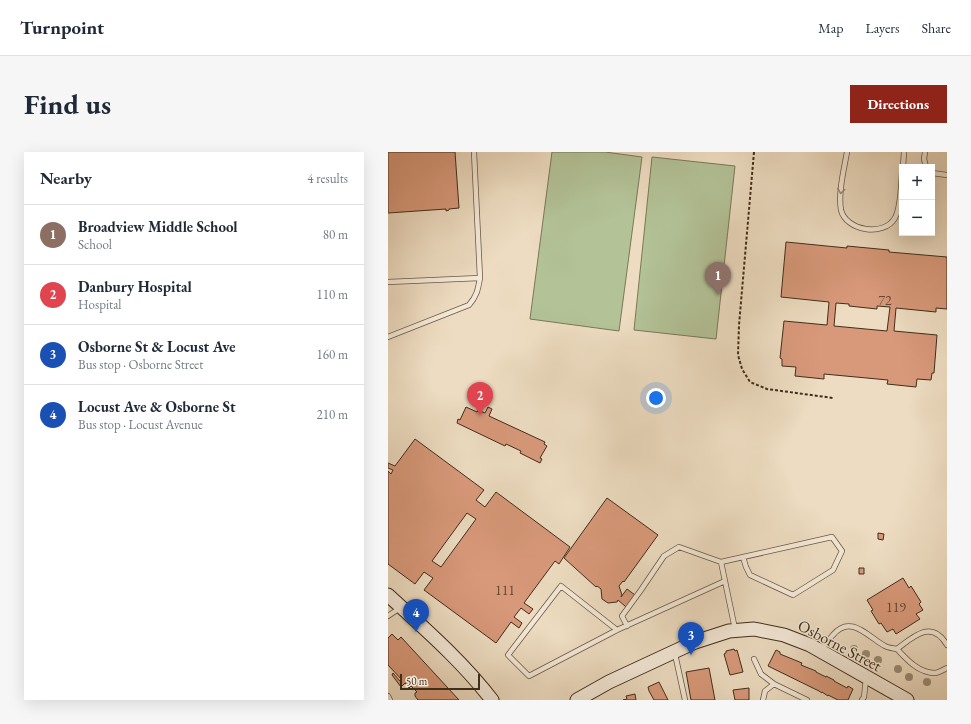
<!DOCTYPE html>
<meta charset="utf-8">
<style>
:root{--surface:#fff;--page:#f6f6f7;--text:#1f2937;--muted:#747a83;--line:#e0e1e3;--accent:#8f2418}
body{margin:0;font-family:"EB Garamond",serif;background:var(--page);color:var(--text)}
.controls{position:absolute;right:12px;top:12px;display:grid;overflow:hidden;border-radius:0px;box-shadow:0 4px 16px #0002}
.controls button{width:36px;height:36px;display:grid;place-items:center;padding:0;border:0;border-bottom:1px solid var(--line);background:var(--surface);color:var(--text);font:20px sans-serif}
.scale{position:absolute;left:12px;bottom:10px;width:80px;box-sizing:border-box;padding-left:4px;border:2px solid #402d1a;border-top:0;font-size:11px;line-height:14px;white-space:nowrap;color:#402d1a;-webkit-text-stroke:3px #f3e8d7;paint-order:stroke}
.you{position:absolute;left:268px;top:246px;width:14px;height:14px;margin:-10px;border:3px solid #fff;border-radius:50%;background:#1a73e8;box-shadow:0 0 0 6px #1a73e833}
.badge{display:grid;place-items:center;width:26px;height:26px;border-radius:50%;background:var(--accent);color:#fff;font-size:13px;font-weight:700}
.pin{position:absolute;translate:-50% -33px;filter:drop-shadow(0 1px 2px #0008)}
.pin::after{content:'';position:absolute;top:21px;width:14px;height:12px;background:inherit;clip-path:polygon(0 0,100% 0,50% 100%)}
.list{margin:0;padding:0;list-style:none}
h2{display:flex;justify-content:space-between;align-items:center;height:52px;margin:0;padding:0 16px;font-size:17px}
h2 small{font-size:13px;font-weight:400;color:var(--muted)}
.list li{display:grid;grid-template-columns:26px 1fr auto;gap:12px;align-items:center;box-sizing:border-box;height:60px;padding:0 16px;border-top:1px solid var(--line)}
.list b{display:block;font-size:15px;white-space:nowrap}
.list p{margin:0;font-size:13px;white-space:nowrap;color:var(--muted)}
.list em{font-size:13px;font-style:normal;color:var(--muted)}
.map{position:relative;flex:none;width:559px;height:548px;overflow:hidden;border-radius:0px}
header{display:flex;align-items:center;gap:24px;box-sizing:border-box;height:56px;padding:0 20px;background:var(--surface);border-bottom:1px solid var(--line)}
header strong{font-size:19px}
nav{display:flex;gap:22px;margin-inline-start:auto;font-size:14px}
.intro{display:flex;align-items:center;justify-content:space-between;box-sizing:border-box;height:96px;padding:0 24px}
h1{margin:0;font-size:28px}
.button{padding:10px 18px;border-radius:0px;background:var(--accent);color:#fff;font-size:14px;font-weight:700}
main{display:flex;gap:24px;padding:0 24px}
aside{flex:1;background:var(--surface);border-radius:0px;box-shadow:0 4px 16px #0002}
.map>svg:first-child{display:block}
.green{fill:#b3c297;stroke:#7a7858}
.building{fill:#d8997a;stroke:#402d1a;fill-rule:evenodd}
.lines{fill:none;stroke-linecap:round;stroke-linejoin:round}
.lane-casing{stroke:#6b5944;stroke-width:6}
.secondary-casing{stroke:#402d1a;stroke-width:15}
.path{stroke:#402d1a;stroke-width:2;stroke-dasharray:3 2;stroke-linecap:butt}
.lane{stroke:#f3e8d7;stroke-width:4.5}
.secondary{stroke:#f3e8d7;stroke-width:13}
.tree{fill:#9a8c73}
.oneway{stroke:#9a8a78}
.labels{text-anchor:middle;stroke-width:3;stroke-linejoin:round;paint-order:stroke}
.number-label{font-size:14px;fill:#664832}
.street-label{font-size:16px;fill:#402d1a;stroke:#f3e8d7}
</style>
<header>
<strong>Turnpoint</strong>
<nav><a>Map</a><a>Layers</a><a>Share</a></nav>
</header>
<div class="intro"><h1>Find us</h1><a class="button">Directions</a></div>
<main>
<aside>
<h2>Nearby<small>4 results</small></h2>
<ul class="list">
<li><span class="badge" style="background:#8d6e63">1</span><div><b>Broadview Middle School</b><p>School</p></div><em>80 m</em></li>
<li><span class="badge" style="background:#e0444e">2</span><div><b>Danbury Hospital</b><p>Hospital</p></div><em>110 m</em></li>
<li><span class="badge" style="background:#1a4fb4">3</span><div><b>Osborne St &amp; Locust Ave</b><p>Bus stop · Osborne Street</p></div><em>160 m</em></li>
<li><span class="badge" style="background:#1a4fb4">4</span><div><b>Locust Ave &amp; Osborne St</b><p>Bus stop · Locust Avenue</p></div><em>210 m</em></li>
</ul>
</aside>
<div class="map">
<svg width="559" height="548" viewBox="0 0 559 548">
<rect width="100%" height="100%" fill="#eddcc1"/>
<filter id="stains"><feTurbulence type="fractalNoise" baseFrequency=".005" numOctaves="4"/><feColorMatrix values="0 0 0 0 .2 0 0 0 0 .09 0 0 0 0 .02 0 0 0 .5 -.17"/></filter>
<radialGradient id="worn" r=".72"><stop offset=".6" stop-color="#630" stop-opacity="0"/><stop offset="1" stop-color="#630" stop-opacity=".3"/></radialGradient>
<path class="green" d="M164,0H217L254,5L231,179L142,167Z
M264,5L347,14L328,187L246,178Z"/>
<path class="building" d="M0,0H67L71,56L61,57V58L58,59V57L0,61Z
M398,90L459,96V94L501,98V100L559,105V157L548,156V160L508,156L506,179L549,183L546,221H544L543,228L529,227L528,235L499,232L500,228L436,222V227L407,224L408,215L394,214V207L392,206L396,169L439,173L441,150L393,145ZM448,151L461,152V154L489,157V154L502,155L499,179L446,174Z
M78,255L89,260L90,258L97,261L100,255L104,257L101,264L157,290L156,292L159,294L152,306L154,307L152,311L132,301L133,299L118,292L117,294L69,271L70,267L72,268Z
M27,287L96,338L88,348L97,355L108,340L182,395L171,412L167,409L136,451L145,457L141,462L133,456L126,465L134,471L131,476L123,470L108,491L36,438L45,426L36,420L27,432L0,412V319L3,322L5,318L0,316V311L7,314ZM79,361L88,367L53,415L44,409Z
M219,346L270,383L236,430L235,429L231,434L234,443L233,445L239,437L247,443L238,455L230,448L229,450L220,451L214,447L213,437L209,434L208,435L176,406Z
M490,381L496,382L495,388L490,387Z
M471,416H476V422H471Z
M515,426L521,436L523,434L533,450L531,452L535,458L528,462L532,467L508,482L505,477L499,480L493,471L491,472L483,459L485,458L479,448Z
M4,482L10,488L13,485L71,548H30L27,544V541L29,540L23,534L21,536L17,531L13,535L4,523L5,521L12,529L14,528L0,513V486Z
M346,497L347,499L349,498L355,520L342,523L336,502L338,501V499Z
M388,498L392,500V502L414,511L413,513L428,519V520L438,525V524L446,528V529L459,536L460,534L465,537L460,548H450L440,543V544L434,540V541L431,539L380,514Z
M321,516L327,548H303L298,520Z
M271,530L280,548H266L261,539L260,535Z
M361,536V548H347L345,538Z
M247,542L248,548H235L239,547L238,544Z"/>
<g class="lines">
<defs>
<path id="lane" d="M459,0C456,17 450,41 453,58C458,79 496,85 507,66C513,55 513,33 514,21
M537,0L536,7L538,15
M515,15L516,0
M544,21L559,23
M0,130L92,126
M0,185L81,153C89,144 90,137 92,126L86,0
M333,410L444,385L454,399L445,418L405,443L362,423L358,415L355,405
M0,464L12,456
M239,474L234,464L253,438L276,404L291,395L333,410L347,477
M229,478L173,434L120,503L141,524L229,478L337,429
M509,497C519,508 531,521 547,521C550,521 555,518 559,516
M433,498C437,493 440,488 445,483C463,461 481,486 497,494C500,496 505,496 509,497C526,484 544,467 559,493
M287,502L297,548
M366,507L373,522L386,532L419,548
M0,544L2,548
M375,548L377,539L386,532
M474,548L476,545L478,527"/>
<path id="secondary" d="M0,443C36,476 74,509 104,548
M189,548L221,530L307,490L341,479L366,477L396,483L422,493L519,548"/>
</defs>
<use href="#lane" class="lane-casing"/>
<use href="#secondary" class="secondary-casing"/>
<path class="path" d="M366,0L351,173L350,203L354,217L362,230L379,237L445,246"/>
<use href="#lane" class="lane"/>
<use href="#secondary" class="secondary"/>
</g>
<g class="tree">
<circle cx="466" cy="497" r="4"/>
<circle cx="478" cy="502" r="4"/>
<circle cx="490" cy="508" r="4"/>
<circle cx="510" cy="517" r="4"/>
<circle cx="521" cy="525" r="4"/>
<circle cx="539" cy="530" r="4"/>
</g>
<defs><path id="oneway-chevron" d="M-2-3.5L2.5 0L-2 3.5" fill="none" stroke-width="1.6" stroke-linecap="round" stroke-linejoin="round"/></defs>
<use class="oneway" href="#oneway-chevron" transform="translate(453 39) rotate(98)"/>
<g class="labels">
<g class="number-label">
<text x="497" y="153">72</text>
<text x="117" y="443">111</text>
<text x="508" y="460">119</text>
</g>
<g class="street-label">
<text transform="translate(452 493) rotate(28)" y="6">Osborne Street</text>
</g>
</g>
<rect width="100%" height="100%" filter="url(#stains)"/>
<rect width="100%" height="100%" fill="url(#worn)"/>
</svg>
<div class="controls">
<button>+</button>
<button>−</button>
</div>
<div class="scale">50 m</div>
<div class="you"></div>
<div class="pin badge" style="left:330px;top:143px;background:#8d6e63">1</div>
<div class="pin badge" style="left:92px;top:263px;background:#e0444e">2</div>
<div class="pin badge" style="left:303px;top:503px;background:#1a4fb4">3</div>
<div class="pin badge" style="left:28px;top:480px;background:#1a4fb4">4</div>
</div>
</main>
